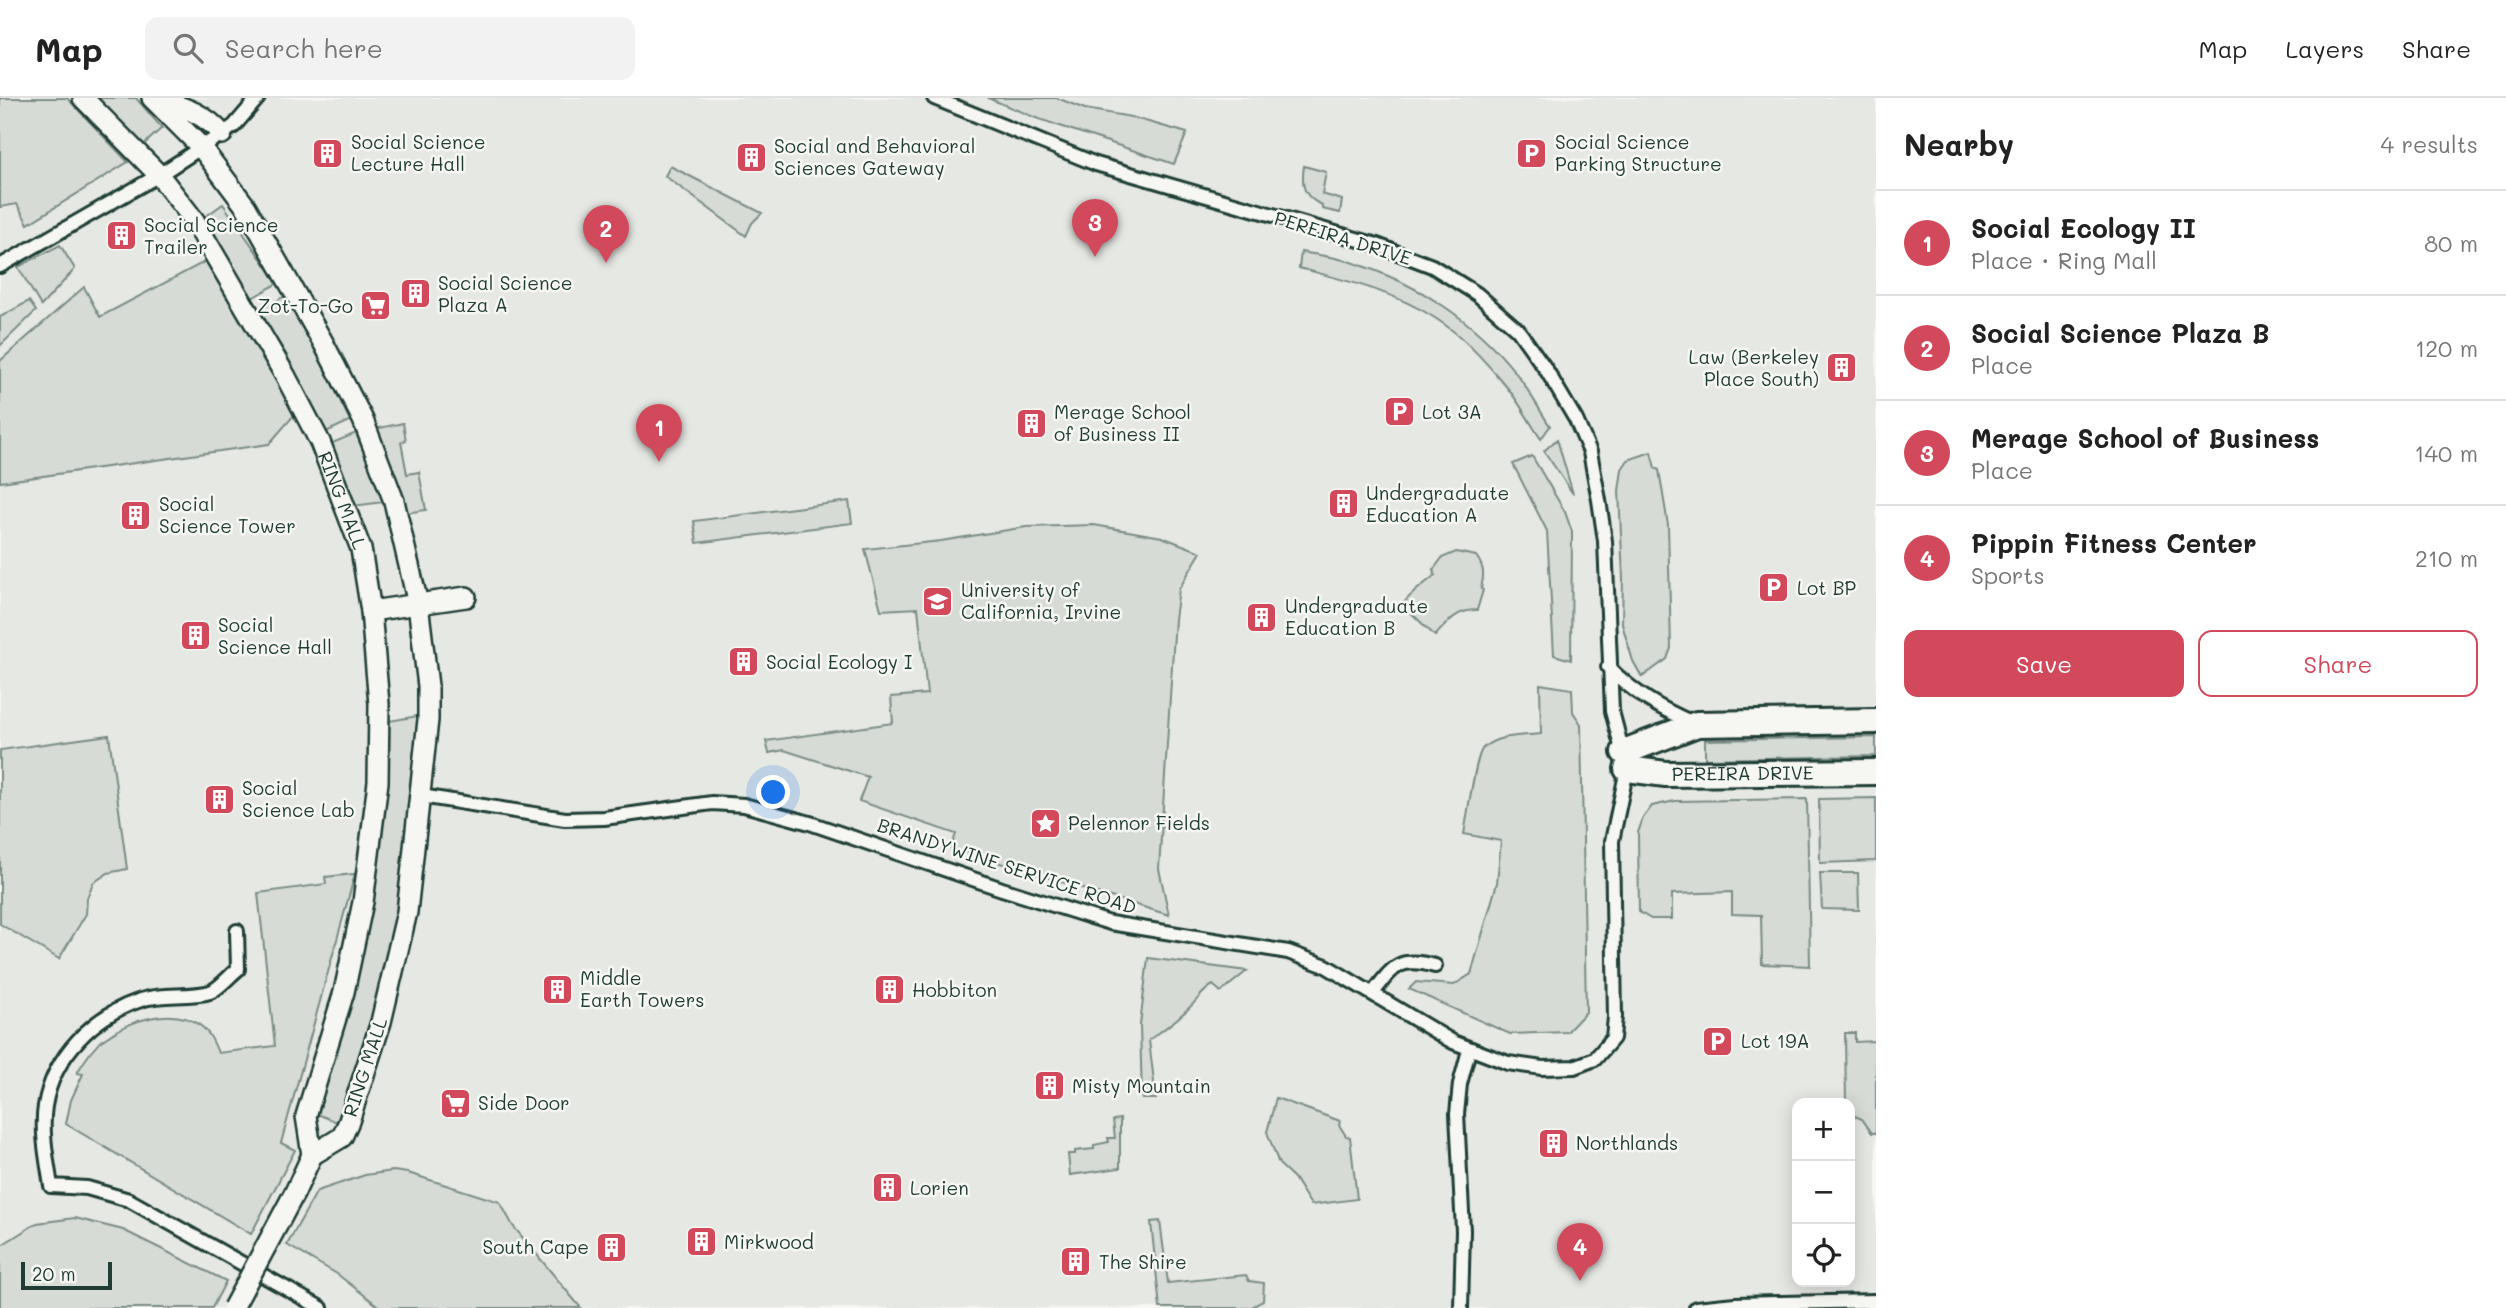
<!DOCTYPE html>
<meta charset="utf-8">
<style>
:root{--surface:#fff;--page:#f2f2f2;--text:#222;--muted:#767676;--line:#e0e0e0;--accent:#d1495b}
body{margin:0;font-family:Mali,sans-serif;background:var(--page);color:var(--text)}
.controls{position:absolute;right:21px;bottom:21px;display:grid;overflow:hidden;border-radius:14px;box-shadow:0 4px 18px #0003}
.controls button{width:63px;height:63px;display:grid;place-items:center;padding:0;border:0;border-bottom:2px solid var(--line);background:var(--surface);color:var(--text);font:35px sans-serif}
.scale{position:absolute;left:21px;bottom:18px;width:91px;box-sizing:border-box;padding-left:7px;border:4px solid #1f3d34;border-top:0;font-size:19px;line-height:24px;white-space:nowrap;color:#1f3d34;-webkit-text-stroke:5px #f6f6f2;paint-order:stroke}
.you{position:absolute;left:774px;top:695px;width:24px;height:24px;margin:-18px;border:5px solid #fff;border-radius:50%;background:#1a73e8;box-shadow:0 0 0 10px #1a73e833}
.badge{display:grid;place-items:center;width:46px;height:46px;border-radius:50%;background:var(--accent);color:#fff;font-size:23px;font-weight:700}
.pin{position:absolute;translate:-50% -58px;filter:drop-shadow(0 2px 4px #0008)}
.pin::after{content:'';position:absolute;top:37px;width:24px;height:21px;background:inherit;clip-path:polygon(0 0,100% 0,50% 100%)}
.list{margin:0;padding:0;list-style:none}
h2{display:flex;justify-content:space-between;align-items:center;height:91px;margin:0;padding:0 28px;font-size:30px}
h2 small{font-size:23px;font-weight:400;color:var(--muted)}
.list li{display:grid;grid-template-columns:46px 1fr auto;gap:21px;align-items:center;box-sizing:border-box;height:105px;padding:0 28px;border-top:2px solid var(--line)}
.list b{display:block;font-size:26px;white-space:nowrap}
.list p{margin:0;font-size:23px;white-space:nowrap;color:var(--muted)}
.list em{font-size:23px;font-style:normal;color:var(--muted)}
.actions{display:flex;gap:14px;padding:21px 28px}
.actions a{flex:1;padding:16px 0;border:2px solid var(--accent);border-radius:14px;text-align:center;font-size:24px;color:var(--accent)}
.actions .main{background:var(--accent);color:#fff}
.icon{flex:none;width:38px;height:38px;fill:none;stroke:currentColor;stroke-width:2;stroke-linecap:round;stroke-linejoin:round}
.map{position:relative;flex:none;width:1876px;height:1210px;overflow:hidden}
header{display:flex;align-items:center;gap:42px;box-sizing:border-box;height:98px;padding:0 35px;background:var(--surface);border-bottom:2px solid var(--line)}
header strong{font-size:33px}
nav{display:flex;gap:38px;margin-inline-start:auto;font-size:24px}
.search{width:490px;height:63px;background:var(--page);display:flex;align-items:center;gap:18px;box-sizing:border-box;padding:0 24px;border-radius:14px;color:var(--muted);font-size:26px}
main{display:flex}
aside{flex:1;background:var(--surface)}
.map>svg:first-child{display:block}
.built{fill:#e6e8e4;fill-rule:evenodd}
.green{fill:#d6dbd6;stroke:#7a8c85;stroke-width:2}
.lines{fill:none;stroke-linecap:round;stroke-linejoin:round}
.service-casing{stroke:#1f3d34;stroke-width:18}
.pedestrian-casing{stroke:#1f3d34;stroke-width:24}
.minor-casing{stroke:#1f3d34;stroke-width:30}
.service{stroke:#f6f6f2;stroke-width:12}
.pedestrian{stroke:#f6f6f2;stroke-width:19}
.minor{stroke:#f6f6f2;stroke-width:24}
.pedestrian-bridge-casing{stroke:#1f3d34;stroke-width:24;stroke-linecap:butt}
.pedestrian-bridge{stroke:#f6f6f2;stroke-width:19}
.labels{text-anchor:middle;stroke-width:5;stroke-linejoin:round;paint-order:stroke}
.poi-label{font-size:19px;fill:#1f3d34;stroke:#f6f6f2;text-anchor:start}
.street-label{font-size:19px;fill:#1f3d34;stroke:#f6f6f2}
</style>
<header>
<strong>Map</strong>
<div class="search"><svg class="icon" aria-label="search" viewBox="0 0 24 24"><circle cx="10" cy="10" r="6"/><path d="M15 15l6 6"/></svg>Search here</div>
<nav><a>Map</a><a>Layers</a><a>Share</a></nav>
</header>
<main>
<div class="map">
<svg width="1876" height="1210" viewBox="0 0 1876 1210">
<rect width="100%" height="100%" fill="#f6f6f2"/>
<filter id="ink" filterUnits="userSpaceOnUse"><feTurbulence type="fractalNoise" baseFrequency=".0143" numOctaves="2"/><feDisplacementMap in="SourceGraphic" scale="14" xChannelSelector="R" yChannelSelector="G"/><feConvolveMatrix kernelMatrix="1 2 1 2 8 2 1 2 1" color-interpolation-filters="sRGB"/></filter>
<g filter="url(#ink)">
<path class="built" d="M0,0H1876V1210H0ZM1797,1005H1850V1184H1797Z"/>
<path class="green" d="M0,0H67L128,64L28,126L17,106L0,109Z
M96,0H136L162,30L141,49Z
M988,0H1057L1085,11L1131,19L1187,35L1174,66L1036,20Z
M670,68L762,115L752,125L746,138L665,78Z
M1304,68L1326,74L1322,96L1342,102L1340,115L1322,111V107C1303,99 1301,87 1304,68Z
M223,106L278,185L252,200L199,123Z
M60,147L75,171L41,208L18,169Z
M1301,154C1318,157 1337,159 1354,165C1417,185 1474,222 1515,274C1528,290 1538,310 1550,328L1541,341C1529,324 1519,303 1505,287C1485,263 1462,237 1435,220C1395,194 1345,182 1299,170Z
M208,162L296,315L269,346L0,384V263L84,189L100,219Z
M285,198L321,262L350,323L324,335L286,256L258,213Z
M29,203L36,213L0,248V219Z
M403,325L406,343L401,344L407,376L419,374L426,412L405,415L375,331Z
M356,335L384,404L353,408L330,346Z
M1557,341L1573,396L1544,353Z
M1651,354L1655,370L1659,372L1668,427L1671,550L1667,561L1642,579L1633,563L1622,526L1623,480L1619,393L1622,371L1628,362Z
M1532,358L1565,414L1572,434L1571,562L1554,557L1547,433L1513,366Z
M849,403L852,425L697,445L694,423Z
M1094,427L1162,439L1201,454L1179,491L1175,521L1159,771L1169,817L951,750L956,736L859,703L868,679L784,652L769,655L766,643L893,625L891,599L927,596L918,510L881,512L865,451L941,443L1026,429Z
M1456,454L1476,458C1485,470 1484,477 1481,491L1483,492L1477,512C1456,512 1448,524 1435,538L1403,507C1406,499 1426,485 1435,477L1434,471L1442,460Z
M1540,586L1572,591L1573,614L1581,626L1586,914L1567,934L1510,936L1409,891L1416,884L1454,887L1471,876L1497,785L1501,743L1464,736C1467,721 1475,658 1483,650C1498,636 1523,638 1541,636Z
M418,618C413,691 407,763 394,835C382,900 359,962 337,1024L314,1015L380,723L389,623Z
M109,637L127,771L108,775L93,785L87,800L86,816L59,861L0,826V652Z
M1876,639V658L1705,661V642Z
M1876,700V763L1820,765L1819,701Z
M1807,701L1810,868L1762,866L1761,817L1732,816V794L1672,796V821H1651L1639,814L1638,735L1643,720L1652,708L1675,703Z
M1820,775H1858L1859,812L1822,811Z
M355,776L281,1045L295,1052L251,1136L66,1026L71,1002L83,976L77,975C84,963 93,949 104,941C130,922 173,907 201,928C210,935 214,945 218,955L275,948L258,795L326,786L325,779Z
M1148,860L1247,873L1221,894L1213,887C1202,893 1198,902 1189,910C1177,922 1163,932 1149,942L1156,1001H1142L1140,927Z
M1845,935H1855V944L1876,943V1035H1872L1862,1021L1850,1016V1005H1846Z
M1276,1000L1340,1023L1339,1027L1346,1038L1350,1039L1357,1101L1311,1107L1294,1080L1279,1066L1267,1034Z
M1120,1021V1070L1070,1077L1068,1056H1075V1053L1094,1051V1047L1109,1044L1108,1040H1115L1113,1022Z
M393,1073L408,1075L500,1104L513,1128L581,1210H381L337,1176L287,1147L317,1093L365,1077Z
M75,1120L123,1132L226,1183L212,1210H0V1148L37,1125Z
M1160,1123L1168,1185L1246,1177L1249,1183L1264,1185L1263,1203L1250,1210H1160L1151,1124Z"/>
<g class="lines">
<defs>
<path id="service" d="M0,168L159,77L234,28L258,0
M1608,569C1635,596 1659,610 1693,625
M421,698L565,721L604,720L712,705L744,707L810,725L1002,791L1110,825L1288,854L1326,868L1453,944L1508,965L1542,970L1574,969L1595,961L1613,940L1615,919L1612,743L1627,671L1612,613L1605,443L1599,402L1590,354L1576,322L1547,273L1518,232L1477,196L1432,168L1377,147L1096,66L934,0
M237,833L238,871C230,877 219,891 210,894C188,900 163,895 141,902C94,917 53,958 45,1008C41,1034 47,1062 51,1088L87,1090L129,1102L321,1210
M1373,895C1394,868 1399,858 1435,868
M1461,1210L1463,1133L1457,1016L1460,986L1469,952
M1696,1210L1735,1206L1876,1203"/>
<g id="pedestrian">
<path id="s1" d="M83,0L159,77L194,122L285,277L320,344L361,451L371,513L379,606L378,684L363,804L344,894L306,1018L312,1057"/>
<path d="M152,0L201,49L246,109L324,246L363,322L394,403L418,506L428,588V622L407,814L381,924L349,1023L342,1039L312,1057"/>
<path d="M155,0C182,9 203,14 222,36"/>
<path d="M371,513L466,499"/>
<path d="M295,1094L312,1057"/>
</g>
<g id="minor">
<path d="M1624,654L1697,626L1876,623"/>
<path id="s2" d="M1627,671L1666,676L1876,674"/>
</g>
</defs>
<use href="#service" class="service-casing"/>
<use href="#pedestrian" class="pedestrian-casing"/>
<use href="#minor" class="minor-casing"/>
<use href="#service" class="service"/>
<use href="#pedestrian" class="pedestrian"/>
<use href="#minor" class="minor"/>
<defs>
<path id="pedestrian-bridge" d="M233,1210L295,1094"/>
</defs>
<use href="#pedestrian-bridge" class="pedestrian-bridge-casing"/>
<use href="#pedestrian-bridge" class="pedestrian-bridge"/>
</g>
</g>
<defs>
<symbol id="building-square" viewBox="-11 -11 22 22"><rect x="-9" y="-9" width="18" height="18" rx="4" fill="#d1495b" stroke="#f6f6f2"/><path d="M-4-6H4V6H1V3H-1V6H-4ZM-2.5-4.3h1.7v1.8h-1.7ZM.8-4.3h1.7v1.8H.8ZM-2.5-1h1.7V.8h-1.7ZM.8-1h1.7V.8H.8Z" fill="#fff"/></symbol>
<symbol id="parking-square" viewBox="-11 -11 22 22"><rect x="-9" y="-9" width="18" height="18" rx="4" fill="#d1495b" stroke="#f6f6f2"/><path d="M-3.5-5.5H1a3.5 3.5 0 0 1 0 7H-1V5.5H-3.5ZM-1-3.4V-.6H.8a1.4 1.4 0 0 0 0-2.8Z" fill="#fff"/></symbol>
<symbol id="supermarket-square" viewBox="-11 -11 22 22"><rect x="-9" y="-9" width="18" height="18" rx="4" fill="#d1495b" stroke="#f6f6f2"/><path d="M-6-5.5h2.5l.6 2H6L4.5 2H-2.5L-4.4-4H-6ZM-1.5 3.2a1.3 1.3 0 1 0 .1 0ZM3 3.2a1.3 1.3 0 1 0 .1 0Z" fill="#fff"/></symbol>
<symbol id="university-square" viewBox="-11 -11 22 22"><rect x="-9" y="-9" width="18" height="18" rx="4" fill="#d1495b" stroke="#f6f6f2"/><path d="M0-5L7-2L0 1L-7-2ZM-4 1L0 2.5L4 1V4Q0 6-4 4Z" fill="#fff"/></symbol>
<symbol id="sight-square" viewBox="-11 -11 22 22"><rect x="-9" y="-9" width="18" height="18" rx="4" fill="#d1495b" stroke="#f6f6f2"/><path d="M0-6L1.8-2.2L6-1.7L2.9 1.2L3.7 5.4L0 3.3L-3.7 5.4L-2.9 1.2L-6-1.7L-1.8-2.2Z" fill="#fff"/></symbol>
</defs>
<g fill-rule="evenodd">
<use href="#building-square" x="310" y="38" width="35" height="35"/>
<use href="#parking-square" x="1514" y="38" width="35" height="35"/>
<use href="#building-square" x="734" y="42" width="35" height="35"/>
<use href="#building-square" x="104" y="120" width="35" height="35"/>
<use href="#building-square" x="398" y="178" width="35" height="35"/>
<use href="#supermarket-square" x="358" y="190" width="35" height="35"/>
<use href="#building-square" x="1824" y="252" width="35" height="35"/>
<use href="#parking-square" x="1382" y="296" width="35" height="35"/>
<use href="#building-square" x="1014" y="308" width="35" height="35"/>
<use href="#building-square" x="1326" y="388" width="35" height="35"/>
<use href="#building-square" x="118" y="400" width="35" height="35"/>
<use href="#parking-square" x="1756" y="472" width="35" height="35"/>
<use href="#university-square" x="920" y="486" width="35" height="35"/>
<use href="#building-square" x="1244" y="502" width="35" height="35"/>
<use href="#building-square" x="178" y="520" width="35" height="35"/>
<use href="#building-square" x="726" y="546" width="35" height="35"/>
<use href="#building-square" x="202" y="684" width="35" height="35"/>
<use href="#sight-square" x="1028" y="708" width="35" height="35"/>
<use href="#building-square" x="540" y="874" width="35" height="35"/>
<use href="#building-square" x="872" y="874" width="35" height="35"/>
<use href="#parking-square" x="1700" y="926" width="35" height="35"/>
<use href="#building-square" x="1032" y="970" width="35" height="35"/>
<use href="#supermarket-square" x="438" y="988" width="35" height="35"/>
<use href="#building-square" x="1536" y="1028" width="35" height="35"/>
<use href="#building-square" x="870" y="1072" width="35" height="35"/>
<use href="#building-square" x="684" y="1126" width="35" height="35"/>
<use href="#building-square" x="594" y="1132" width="35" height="35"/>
<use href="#building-square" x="1058" y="1146" width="35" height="35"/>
</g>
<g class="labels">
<g class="poi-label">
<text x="351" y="51">Social Science<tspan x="351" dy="22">Lecture Hall</tspan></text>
<text x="1555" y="51">Social Science<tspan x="1555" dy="22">Parking Structure</tspan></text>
<text x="774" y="55">Social and Behavioral<tspan x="774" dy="22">Sciences Gateway</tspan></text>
<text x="144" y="134">Social Science<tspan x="144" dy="22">Trailer</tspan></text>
<text x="438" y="192">Social Science<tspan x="438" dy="22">Plaza A</tspan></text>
<text x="353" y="215" text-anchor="end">Zot-To-Go</text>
<text x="1819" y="266" text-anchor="end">Law (Berkeley<tspan x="1819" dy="22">Place South)</tspan></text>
<text x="1054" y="321">Merage School<tspan x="1054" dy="22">of Business II</tspan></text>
<text x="1422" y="321">Lot 3A</text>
<text x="1366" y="402">Undergraduate<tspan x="1366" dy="22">Education A</tspan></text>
<text x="159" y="413">Social<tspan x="159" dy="22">Science Tower</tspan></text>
<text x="1797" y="497">Lot BP</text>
<text x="961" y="499">University of<tspan x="961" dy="22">California, Irvine</tspan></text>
<text x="1285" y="515">Undergraduate<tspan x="1285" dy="22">Education B</tspan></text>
<text x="218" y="534">Social<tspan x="218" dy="22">Science Hall</tspan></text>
<text x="766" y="571">Social Ecology I</text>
<text x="242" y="697">Social<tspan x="242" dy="22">Science Lab</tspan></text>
<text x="1068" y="732">Pelennor Fields</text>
<text x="580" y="887">Middle<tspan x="580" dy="22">Earth Towers</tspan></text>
<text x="912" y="899">Hobbiton</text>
<text x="1741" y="950">Lot 19A</text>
<text x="1072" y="995">Misty Mountain</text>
<text x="478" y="1012">Side Door</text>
<text x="1576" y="1052">Northlands</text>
<text x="910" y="1097">Lorien</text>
<text x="724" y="1151">Mirkwood</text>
<text x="589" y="1156" text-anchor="end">South Cape</text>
<text x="1099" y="1171">The Shire</text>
</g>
<g class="street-label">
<text transform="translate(1343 140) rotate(17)" y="7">PEREIRA DRIVE</text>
<text dy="7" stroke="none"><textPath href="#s1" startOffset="483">RING MALL</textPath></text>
<text dy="7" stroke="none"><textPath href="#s2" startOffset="116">PEREIRA DRIVE</textPath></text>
<text transform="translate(1007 768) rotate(18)" y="7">BRANDYWINE SERVICE ROAD</text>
<text transform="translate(365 969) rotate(-72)" y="7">RING MALL</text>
</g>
</g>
</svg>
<div class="controls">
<button>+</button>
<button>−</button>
<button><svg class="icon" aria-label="locate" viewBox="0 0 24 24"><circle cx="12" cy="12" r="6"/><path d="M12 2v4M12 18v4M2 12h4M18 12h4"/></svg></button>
</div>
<div class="scale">20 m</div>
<div class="you"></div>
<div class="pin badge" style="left:659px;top:364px">1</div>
<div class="pin badge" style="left:606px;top:165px">2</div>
<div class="pin badge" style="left:1095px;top:159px">3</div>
<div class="pin badge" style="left:1580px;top:1183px">4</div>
</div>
<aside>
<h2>Nearby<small>4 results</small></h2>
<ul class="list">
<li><span class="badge">1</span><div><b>Social Ecology II</b><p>Place · Ring Mall</p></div><em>80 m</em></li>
<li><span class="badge">2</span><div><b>Social Science Plaza B</b><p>Place</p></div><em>120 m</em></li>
<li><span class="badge">3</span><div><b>Merage School of Business</b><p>Place</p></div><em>140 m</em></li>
<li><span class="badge">4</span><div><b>Pippin Fitness Center</b><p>Sports</p></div><em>210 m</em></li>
</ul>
<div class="actions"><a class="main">Save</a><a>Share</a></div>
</aside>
</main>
